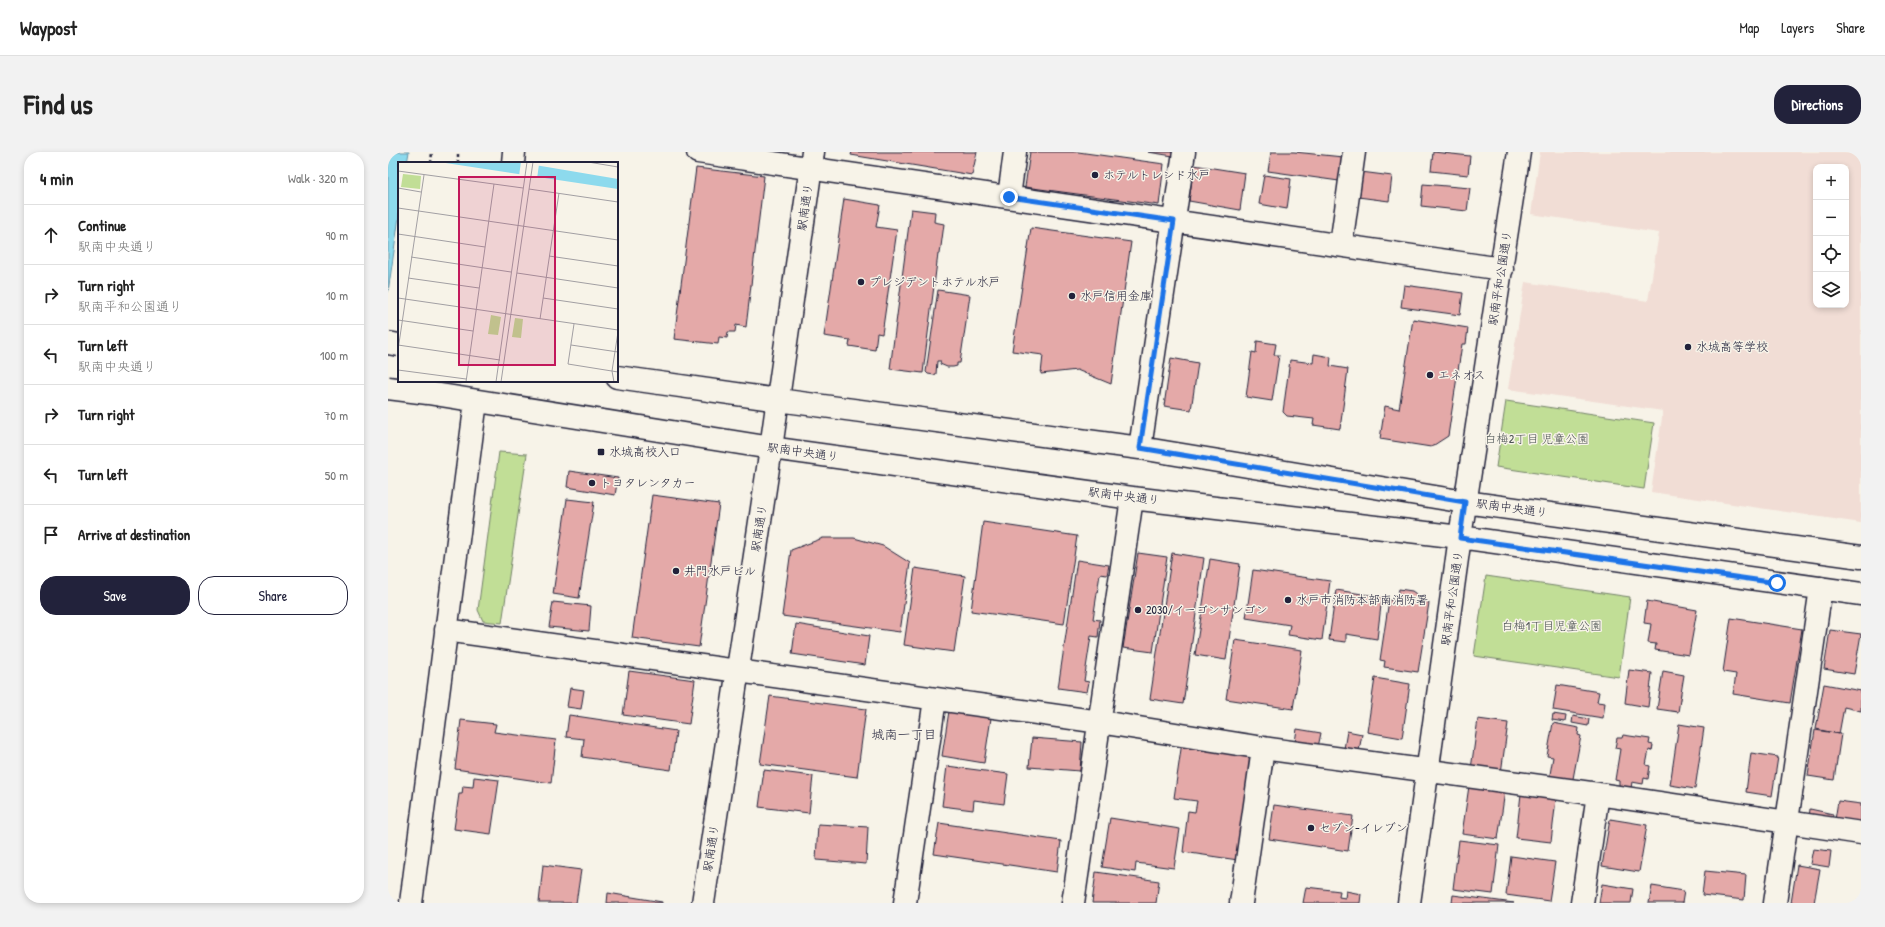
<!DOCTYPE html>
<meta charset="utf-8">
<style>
:root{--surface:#fff;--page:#f2f2f2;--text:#222;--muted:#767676;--line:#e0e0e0;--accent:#22223b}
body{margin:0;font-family:"Patrick Hand","Klee One",sans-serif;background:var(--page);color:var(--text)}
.controls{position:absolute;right:12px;top:12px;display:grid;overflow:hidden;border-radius:8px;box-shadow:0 2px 6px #0003}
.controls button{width:36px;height:36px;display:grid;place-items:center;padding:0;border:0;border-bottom:1px solid var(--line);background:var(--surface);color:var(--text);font:20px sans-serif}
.stop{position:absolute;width:12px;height:12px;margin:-9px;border:3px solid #1a73e8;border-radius:50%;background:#fff}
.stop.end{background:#1a73e8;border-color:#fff;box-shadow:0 1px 4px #0008}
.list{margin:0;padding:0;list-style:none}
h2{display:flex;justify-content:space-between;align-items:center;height:52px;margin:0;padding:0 16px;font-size:17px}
h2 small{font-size:13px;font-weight:400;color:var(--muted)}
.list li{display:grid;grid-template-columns:26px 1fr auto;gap:12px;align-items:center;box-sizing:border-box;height:60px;padding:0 16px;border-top:1px solid var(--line)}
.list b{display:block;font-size:15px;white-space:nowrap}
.list p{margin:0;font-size:13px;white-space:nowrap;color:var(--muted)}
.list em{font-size:13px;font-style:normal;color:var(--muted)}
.actions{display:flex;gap:8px;padding:12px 16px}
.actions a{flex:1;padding:9px 0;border:1px solid var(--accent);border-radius:16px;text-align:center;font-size:14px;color:var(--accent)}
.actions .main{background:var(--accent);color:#fff}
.icon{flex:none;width:22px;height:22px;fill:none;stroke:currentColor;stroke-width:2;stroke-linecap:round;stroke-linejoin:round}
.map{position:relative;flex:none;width:1473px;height:751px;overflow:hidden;border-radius:16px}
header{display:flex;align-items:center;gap:24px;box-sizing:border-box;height:56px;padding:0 20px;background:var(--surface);border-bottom:1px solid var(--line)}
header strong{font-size:19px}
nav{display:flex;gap:22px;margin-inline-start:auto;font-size:14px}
.intro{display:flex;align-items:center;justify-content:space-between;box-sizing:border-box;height:96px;padding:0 24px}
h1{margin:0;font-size:28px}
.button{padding:10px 18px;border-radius:16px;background:var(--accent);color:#fff;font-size:14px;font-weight:700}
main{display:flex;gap:24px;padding:0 24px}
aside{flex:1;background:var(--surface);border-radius:16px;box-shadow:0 2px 6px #0003}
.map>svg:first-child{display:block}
.built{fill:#f1ddd5;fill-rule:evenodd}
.green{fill:#c1de96;stroke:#728068}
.water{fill:#8ddaed;stroke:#6290a6}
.building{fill:#e4a9a8;stroke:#22223b}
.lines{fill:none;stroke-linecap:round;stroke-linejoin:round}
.minor-casing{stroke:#22223b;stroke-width:25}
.path{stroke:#22223b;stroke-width:2.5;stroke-dasharray:3 3;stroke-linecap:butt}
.minor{stroke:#f7f3e8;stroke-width:22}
.minor-bridge-casing{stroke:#22223b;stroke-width:25;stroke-linecap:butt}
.minor-bridge{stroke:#f7f3e8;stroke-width:22}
.route{stroke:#1a73e8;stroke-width:5}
.poi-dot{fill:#22223b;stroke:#f7f3e8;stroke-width:1.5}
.labels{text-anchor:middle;stroke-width:3;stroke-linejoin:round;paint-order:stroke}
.poi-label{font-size:12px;fill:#22223b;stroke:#f7f3e8;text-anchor:start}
.street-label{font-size:12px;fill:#22223b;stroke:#f7f3e8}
.park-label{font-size:12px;fill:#4a5152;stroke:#f7f3e8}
.neighbourhood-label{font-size:13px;fill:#22223b;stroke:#f7f3e8}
.inset-road{fill:none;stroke:#a29fa3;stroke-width:1}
.view{fill:#c2185b;fill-opacity:0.15;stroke:#c2185b;stroke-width:2}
.inset-edge{fill:none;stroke:#22223b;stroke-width:2}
</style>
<header>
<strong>Waypost</strong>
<nav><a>Map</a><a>Layers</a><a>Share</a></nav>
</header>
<div class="intro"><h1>Find us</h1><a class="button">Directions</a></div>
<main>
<aside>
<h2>4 min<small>Walk · 320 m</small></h2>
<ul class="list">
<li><svg class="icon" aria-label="ahead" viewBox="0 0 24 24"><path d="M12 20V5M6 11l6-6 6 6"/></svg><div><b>Continue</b><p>駅南中央通り</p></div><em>90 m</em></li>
<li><svg class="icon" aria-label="right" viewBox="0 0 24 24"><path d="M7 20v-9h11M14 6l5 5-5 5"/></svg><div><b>Turn right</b><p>駅南平和公園通り</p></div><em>10 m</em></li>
<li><svg class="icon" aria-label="left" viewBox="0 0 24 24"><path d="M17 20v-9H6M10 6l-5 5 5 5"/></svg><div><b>Turn left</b><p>駅南中央通り</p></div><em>100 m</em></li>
<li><svg class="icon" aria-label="right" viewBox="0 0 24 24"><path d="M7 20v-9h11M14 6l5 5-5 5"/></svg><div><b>Turn right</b></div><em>70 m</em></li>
<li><svg class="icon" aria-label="left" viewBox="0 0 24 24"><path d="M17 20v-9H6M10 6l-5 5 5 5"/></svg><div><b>Turn left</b></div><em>50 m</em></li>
<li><svg class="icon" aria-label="arrive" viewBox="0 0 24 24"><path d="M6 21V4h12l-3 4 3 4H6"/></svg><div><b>Arrive at destination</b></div></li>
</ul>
<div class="actions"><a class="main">Save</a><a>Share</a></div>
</aside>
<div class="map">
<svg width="1473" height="751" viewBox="0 0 1473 751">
<rect width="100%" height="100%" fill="#f7f3e8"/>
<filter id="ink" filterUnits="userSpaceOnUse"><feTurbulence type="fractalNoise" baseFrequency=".025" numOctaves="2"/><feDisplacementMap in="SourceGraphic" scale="8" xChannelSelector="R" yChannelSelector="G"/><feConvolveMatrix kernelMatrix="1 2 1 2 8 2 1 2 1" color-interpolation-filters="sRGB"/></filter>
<g filter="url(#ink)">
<path class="built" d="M1152,0H1473V371L1263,340L1275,259L1120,237L1137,130L1260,149L1271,81L1143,62ZM1428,15H1458V153H1428Z"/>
<path class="green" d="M1118,249L1266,271L1256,337L1108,315Z
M111,300L139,302L114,471L95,469L90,458Z
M1098,424L1242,445L1231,525L1086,504Z"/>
<path class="water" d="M0,0H21L19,11H11V65L0,140Z"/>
<path class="building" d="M464,0H589L584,23L463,3Z
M642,0H690L776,12L771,53L637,35Z
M760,0H786L785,4Z
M883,0H906L955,5L951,29L880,19Z
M1045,0L1082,4L1080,23L1043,19Z
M806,13L857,21L852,58L801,49Z
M308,16L376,24L358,175L348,173L347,180H340L339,186L331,185L330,192L286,187Z
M973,20L1004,24L1001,49L970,45Z
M876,23L903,27L899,57L871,52Z
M1035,32L1082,36L1079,59L1033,54Z
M456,47L492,53L488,75L509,78L494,182L489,181L487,198L461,194L462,188L436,184Z
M523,57L547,60L546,70L556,72L552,102H550L535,221L502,217Z
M643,76L743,90L723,232L689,218L653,222L655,203L624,199Z
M1016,133L1075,141L1072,163L1013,155Z
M550,138L582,143L572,211H569V214L565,215H559L552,212L553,209H549L548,222L546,223L540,222L538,220Z
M1025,167L1080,176L1078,192H1074L1060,284L1043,295L992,287L997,254L1011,257Z
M869,189L888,192L886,203H891L884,249L858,245L864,200L868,201Z
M926,202L943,205L942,214L960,217L952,277L925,273L926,267L899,264L895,260L902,208L925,211Z
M783,206L810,211L803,258L776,254Z
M181,319L230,326L227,343L179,335Z
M264,343L331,352L311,495L244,486Z
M179,347L206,350L191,446L165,442Z
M595,370L689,384L676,472L583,459Z
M435,386H466L495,394L522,411L512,480L394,464L403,398Z
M750,401L779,405L765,500L735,496Z
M784,401L816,406L795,552L762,547Z
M822,407L852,412L838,508L807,503Z
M689,408L721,413L719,423L712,422L705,467L712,468L710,485L703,484L696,529L701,530L699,540L670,536Z
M527,416L577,424L566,500L516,493Z
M865,418L942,429L934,488L900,483L902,473L858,466Z
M1011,437L1024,439L1041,451L1030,520L996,515L997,509L992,508L1001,448L1009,449Z
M948,438L994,445L989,487L958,482V490L941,488Z
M1259,449L1309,458L1301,503L1267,498L1268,492L1260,491L1263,472L1256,471Z
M165,450L203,454L201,479L161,475Z
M1343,466L1414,477L1402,551L1345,542L1348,522L1335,520Z
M408,472L481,484L477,513L404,502Z
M1442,478L1473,482L1466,522L1436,517Z
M847,488L914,498L905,557L838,547Z
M1241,518L1264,521L1260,555L1237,551Z
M241,519L307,528L301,572L235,563Z
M1275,519L1296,523L1290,560L1269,557Z
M987,526L1022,532L1014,586L979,580Z
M1436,532L1473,539V559L1456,555L1451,582L1428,577Z
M1169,533L1211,540L1209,550L1217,551L1215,566L1165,558Z
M182,536L196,538L193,557L179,555Z
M382,544L478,557L469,625L372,612Z
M561,559L603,566L596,611L554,604Z
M1165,562L1178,564L1177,570L1164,568Z
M181,563L288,579L283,618L194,605L196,587L178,585Z
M1185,564L1201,567L1200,574L1184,571Z
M1090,567L1120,571L1113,621L1083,617Z
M73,568L108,572L106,580L168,588L163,631L67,617Z
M1165,571L1191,576L1190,583L1193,584L1184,632L1161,628L1165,605L1159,604Z
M1291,572L1316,576L1307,637L1282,633Z
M909,577L933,581L930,595L907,590Z
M1427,578L1453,582L1446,628L1420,624Z
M959,579L974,582L971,599L956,597Z
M1235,583L1262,587L1261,592L1265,593L1264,599L1261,598L1258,613L1262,614L1260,627L1256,626L1255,632L1244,630L1243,636L1231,634V629L1227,628L1232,597L1227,596L1229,586H1234Z
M644,586L694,590L692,619L641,615Z
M794,590L865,599L850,708L795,700L800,659L807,660L809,649L786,646Z
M1363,601L1390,605L1384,644L1358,640Z
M559,614L620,622L616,652L586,648L585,658L554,654Z
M376,618L425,624L421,661L371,655Z
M86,625L111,628L103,682L66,677L71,642H74L75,634L85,635Z
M1081,634L1117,639L1110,687L1074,682Z
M1133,642L1168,647L1163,690L1128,686Z
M1450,649L1473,652V672L1447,668Z
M886,653L965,664L960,699L881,687Z
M1422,657L1445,662L1444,670L1421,666Z
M722,666L792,677L786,716L748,711L747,720L714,715Z
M1222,667L1259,673L1251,720L1214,714Z
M551,671L673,689L669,720L546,702Z
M430,672L480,675L478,712L428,708Z
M1071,688L1111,693L1105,742L1065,737Z
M1425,697L1443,699L1441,715L1422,712Z
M1123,704L1167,710L1161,749L1118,743Z
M155,713L193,718L188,751H151Z
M1409,713L1432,717L1426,751H1403Z
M1317,719L1358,723L1356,748L1314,743Z
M708,720L771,729L768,751H704Z
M1214,732L1245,737L1243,751H1211Z
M1264,734L1296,739L1294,751H1261Z
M918,735L952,739L951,745L957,746L958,739L973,742L972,751H915Z
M220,741L274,750V751H219Z
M1065,743L1126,751H1064Z"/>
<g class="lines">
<defs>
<path id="minor" d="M310,0L1114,117
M125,11L126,0
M621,45L627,0
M953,93L966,0
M229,225L390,248L752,296L1077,350L1473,405
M40,241L383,296L744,346L1072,385L1473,442
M752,296L796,0
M58,478L712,570L875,596L1210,642L1473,681
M23,751L88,249
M315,751L383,296L425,0
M517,751L547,547
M685,751L744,346
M853,751L875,596
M1021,751L1072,385L1131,0
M1194,751L1210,642
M1387,751L1433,436"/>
</defs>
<use href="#minor" class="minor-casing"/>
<path class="path" d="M43,11L44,0
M70,11V0"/>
<use href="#minor" class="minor"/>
<defs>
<path id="minor-bridge" d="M0,191L11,193
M0,236L40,241"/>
</defs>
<use href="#minor-bridge" class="minor-bridge-casing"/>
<use href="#minor-bridge" class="minor-bridge"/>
</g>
</g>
<g class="lines" filter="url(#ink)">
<path class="route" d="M621,45L786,69L752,296L1077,350L1072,386L1389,431"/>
</g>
<g class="poi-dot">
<circle cx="707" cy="23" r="4"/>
<circle cx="473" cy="130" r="4"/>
<circle cx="684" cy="144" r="4"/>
<circle cx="1300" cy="195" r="4"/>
<circle cx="1042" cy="223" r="4"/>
<rect x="209" y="296" width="8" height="8" rx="2"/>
<circle cx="204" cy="331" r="4"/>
<circle cx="288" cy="419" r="4"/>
<circle cx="900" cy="448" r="4"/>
<circle cx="750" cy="458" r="4"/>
<circle cx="923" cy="676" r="4"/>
</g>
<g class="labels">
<g class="poi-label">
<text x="715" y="27">ホテルトレンド水戸</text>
<text x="481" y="134">プレジデントホテル水戸</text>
<text x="692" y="148">水戸信用金庫</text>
<text x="1308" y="199">水城高等学校</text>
<text x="1050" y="227">エネオス</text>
<text x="221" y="304">水城高校入口</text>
<text x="212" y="335">トヨタレンタカー</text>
<text x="296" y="423">井門水戸ビル</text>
<text x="908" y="452">水戸市消防本部南消防署</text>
<text x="758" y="462">2030/イーゴンサンゴン</text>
<text x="931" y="680">セブン-イレブン</text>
</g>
<g class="street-label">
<text transform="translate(417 55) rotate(-82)" y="4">駅南通り</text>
<text transform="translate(1112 126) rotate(-81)" y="4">駅南平和公園通り</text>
<text transform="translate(415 300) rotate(8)" y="4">駅南中央通り</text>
<text transform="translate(736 344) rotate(7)" y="4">駅南中央通り</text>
<text transform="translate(1124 356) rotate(8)" y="4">駅南中央通り</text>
<text transform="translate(371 376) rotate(-81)" y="4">駅南通り</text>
<text transform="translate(1064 446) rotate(-82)" y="4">駅南平和公園通り</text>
<text transform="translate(323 696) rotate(-81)" y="4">駅南通り</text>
</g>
<g class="park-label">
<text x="1149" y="291">白梅2丁目 児童公園</text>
<text x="1164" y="478">白梅1丁目児童公園</text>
</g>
<g class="neighbourhood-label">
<text x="516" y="587">城南一丁目</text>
</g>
</g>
<g transform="translate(10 10)">
<rect width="220" height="220" fill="#f7f3e8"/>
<path d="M5,12L23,14L22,27L3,25ZM93,153L103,155L100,173L90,172ZM117,156L125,157L123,176L114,175Z" fill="#c1de96"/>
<path d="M41,0H118L149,5L220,17V27Z" fill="#8ddaed"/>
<path d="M123,0L141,2L139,17L121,14Z" fill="#f7f3e8"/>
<path class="inset-road" d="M190,0L220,5M0,9L125,26M0,26L23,30M131,27L220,40M0,46L220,78M0,72L87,85M151,94L220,104M13,95L113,110M119,111L220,126M10,116L81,126M0,136L220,168M145,136L220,147M142,157L161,31M0,158L75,169M176,162L170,202L220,210M0,183L102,198M173,183L220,190M0,188L26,13M0,208L68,217M68,220L96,22M98,220L129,0M103,220L135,0M216,220L214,209L220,170"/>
<path class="view" d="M61,15H157V203H61Z"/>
<rect width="220" height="220" class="inset-edge"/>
</g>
</svg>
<div class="controls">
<button>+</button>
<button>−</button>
<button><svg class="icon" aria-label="locate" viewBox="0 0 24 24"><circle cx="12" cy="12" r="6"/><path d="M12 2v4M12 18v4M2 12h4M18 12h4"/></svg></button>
<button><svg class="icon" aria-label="layers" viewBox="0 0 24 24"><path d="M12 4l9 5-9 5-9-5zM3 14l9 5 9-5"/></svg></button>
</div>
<div class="stop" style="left:1389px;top:431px"></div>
<div class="stop end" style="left:621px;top:45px"></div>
</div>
</main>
